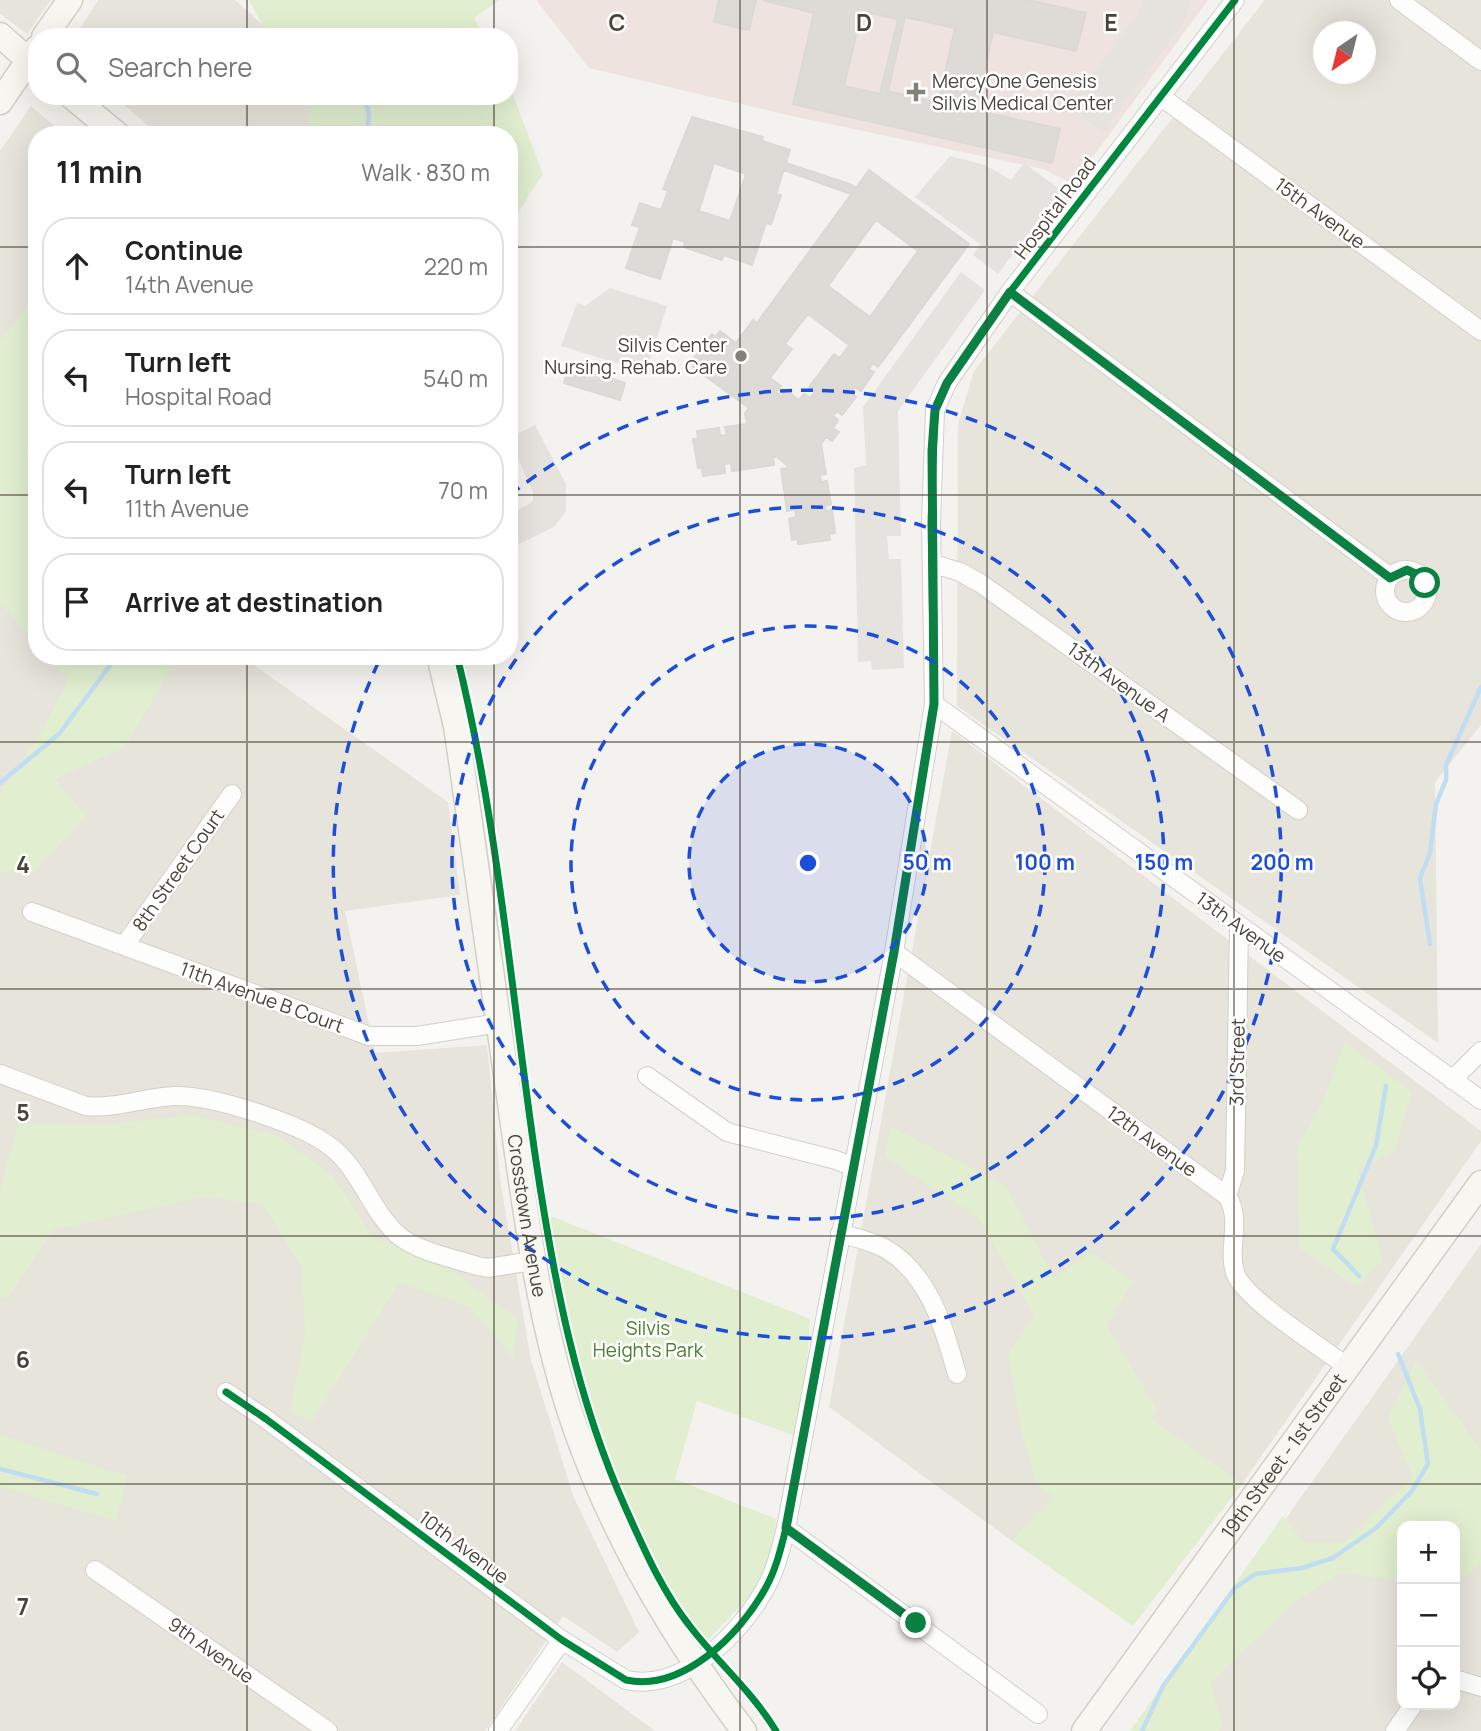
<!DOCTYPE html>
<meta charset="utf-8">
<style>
:root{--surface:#fff;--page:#f6f6f6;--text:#222;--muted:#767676;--line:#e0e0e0}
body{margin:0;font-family:Manrope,sans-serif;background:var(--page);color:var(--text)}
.controls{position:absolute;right:21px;bottom:21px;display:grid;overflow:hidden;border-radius:14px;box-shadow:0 7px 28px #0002}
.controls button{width:63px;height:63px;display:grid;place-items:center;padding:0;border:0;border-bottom:2px solid var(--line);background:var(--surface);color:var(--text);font:35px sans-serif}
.compass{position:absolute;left:1313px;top:21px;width:63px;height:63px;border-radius:50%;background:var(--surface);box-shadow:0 7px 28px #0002;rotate:215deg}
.stop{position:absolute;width:21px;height:21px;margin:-16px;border:5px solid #0b8043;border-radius:50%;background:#fff}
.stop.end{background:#0b8043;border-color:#fff;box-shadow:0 2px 7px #0008}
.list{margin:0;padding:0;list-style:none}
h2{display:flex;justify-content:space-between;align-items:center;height:91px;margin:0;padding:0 28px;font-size:30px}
h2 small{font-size:23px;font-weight:400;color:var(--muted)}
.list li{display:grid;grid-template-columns:46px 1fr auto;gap:21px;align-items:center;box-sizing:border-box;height:98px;margin:0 14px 14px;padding:0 14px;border:2px solid var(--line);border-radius:28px}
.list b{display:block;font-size:26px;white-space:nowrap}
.list p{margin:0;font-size:23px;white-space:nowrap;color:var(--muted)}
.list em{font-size:23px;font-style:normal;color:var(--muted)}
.icon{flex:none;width:38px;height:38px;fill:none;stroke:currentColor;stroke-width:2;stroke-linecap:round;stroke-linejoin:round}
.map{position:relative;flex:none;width:1481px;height:1731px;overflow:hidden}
.search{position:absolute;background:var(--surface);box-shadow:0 7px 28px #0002;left:28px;top:28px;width:490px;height:77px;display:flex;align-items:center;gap:18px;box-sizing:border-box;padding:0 24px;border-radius:28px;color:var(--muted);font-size:26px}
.panel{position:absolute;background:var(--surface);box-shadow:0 7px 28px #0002;left:28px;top:126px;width:490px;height:539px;border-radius:28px}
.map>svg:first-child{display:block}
.residential{fill:#e7e4dc;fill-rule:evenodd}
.medical{fill:#eee3df}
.green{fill:#e1eecf}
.parking{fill:#e6e3df}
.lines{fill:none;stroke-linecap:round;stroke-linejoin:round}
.stream{stroke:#c0ddf1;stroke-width:4.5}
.building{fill:#dedbd6;stroke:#dcd9d4;stroke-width:2;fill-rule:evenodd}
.street-casing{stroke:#d2d0cb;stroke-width:20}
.secondary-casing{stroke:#d3cfc5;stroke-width:27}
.street{stroke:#fdfdfc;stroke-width:18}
.secondary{stroke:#f7f6f1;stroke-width:24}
.cycleway-casing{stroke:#fff;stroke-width:11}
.cycleway{stroke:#00873e;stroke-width:7}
.route{stroke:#0b8043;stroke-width:9}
.grid{fill:none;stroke:#4b4439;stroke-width:2;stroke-opacity:0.55}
.ring{fill:none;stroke:#1d4ed8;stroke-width:3.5;stroke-dasharray:12 9}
.poi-dot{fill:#868178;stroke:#fff;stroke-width:2.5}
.labels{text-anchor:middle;stroke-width:5;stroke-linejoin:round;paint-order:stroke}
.poi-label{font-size:19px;fill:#4b4439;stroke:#fff;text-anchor:start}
.street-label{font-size:19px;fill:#4b4439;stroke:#fff}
.park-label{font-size:19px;fill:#4a7f2a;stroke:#fff}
.grid-label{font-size:23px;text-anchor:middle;font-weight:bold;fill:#4b4439;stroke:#fff;stroke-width:5;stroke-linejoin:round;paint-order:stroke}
.centre{fill:#1d4ed8;stroke:#fff;stroke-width:3.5}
.ring-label{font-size:21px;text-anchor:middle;font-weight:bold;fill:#1d4ed8;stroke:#fff;stroke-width:5;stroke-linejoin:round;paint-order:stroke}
</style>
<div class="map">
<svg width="1481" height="1731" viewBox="0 0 1481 1731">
<rect width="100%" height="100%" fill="#f4f2ee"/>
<path class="residential" d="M0,0H51L27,34L0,14Z
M98,0H235L274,35L352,37H75Z
M1265,0H1481V725L1435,782L1438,1043L957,706L958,424L974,371ZM1324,32H1366V74H1324Z
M114,96H386L378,135H159Z
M31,106L65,135H37V326L0,376V151Z
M0,484L37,509V656H241L448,802L460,895L345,911L375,1053L487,1045L501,1186L531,1360L574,1498L639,1632L617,1652L563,1616L485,1731H0Z
M952,731L1481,1131V1141L1242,1484L1139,1411L1012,1541L829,1407Z
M1481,1244V1731H1135ZM1402,1526H1455V1705H1402Z
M562,1662L655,1731H515Z"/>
<path class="medical" d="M536,0H1208L1073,184L1043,169L792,116L589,68Z"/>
<path class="green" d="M249,0H500L474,18L484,37H269Z
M509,85L543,174L509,227V135H309L308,107L302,96H509Z
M37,220V440L27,454L37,468V644L0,603V341L35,297Z
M47,656H178L125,747L55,779L86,816L33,873L0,872V793L44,727L68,680Z
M1345,1042L1412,1092L1395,1151L1358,1170L1383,1260L1357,1287L1299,1248L1297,1147L1323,1101Z
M194,1115L278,1136L333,1176L373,1238L441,1263L518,1319L513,1358L470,1307L399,1283L312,1421L290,1412L305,1334L302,1269L263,1204L203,1197L53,1230L8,1298H0V1190L18,1123L108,1124Z
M890,1126L1006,1186L1054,1279L1091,1252L1133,1281L1107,1326L1158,1411L1151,1419L1242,1484L1133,1626L1012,1541L1054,1497L1037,1486L1021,1430L1008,1354L1034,1316L978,1217L885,1156Z
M543,1213L810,1319L802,1438L697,1401L675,1479L776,1519L772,1573L705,1643L593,1476Z
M1416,1360L1481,1450V1564L1455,1584V1526H1402V1581L1340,1573L1296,1601L1210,1683L1223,1724L1219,1731H1130L1283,1516L1305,1543L1345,1542L1413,1477L1388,1418Z
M0,1434L127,1476L116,1521L0,1487Z"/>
<path class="parking" d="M1143,0H1191L1182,26L1103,132L1067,108L1137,15Z
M950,156L985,165L1011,180L1024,163L1061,190L998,274L973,255L980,244L915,197Z
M961,272L985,290L898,411L901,536H887L889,559H901L904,668L872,670L871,661L858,662L854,468L866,465L863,407Z
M610,288L667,306L646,372L561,346L577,303L585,306Z
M535,425L566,484V511L554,527L509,549V514L528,505L533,500V492L509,438Z"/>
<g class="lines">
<path class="stream" d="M365,96L369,116L367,135
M0,783L59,734L117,656
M1430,944L1420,878L1430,853L1436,804L1446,780V765L1481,687
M1359,1276L1333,1249L1376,1146L1386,1086
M0,1469L97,1494
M1142,1731L1163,1686L1235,1588L1255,1574L1302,1568L1333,1558L1376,1528L1411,1492L1428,1464L1420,1409L1398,1354"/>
</g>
<path class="building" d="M719,0H756L749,30L714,22Z
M762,0H1028L1086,13L1076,51L993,32L976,110L1060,129L1052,163L793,104L814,13ZM862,11L898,19L880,94L844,86ZM905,17L955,28L938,103L888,91Z
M692,117L763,137L762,141L790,150L776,194L781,195L771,224L766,223L752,265L724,255L722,260L684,247L685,242L673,238L660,279L626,268L640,227L632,225L640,203L661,210L668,191L663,189ZM714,163L746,174L730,221L699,211Z
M786,163L852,185L856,188L851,194L784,170Z
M869,170L969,244L878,367L873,363L869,369L874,372L861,391L855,387L851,393L856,397L842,415L837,411L833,416L838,420L833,428L839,432L832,441L826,437L821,444L826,474L820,475L821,482L827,481L831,504L825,506L826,511L832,510L835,533L829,534L830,540L798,544V539L792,540L789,519L796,517L795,509L787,511L781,469L788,468L787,465L777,457H773L774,465L732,471L731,463L724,464L725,473L703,476L702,468H698L693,439H698L697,431L719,428L720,436L727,435L725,427L747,424L745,413L749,408L693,367L698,361L694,358L712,334L715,337L720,331L736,343L753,320L757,323ZM876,220L918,251L870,317L828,286ZM808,314L849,345L840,358L834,354L809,387L815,392L810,398L804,394L799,400L786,390L781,396L776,392L781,386L770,378L792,349L785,344Z
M569,365L625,383L620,400L564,383Z"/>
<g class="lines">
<defs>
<path id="street" d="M1399,0L1481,61
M1160,96L1481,331
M1010,292L1390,577
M934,564L960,572L980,583L1298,810
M1385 591a21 21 0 1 1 42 0a21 21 0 1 1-42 0Z
M934,704L1481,1100
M32,912L369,1036H417L499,1023
M124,946L232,794
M894,952L1227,1196C1243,1220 1226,1250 1236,1275C1247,1301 1324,1349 1349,1368
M0,1074L86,1106C116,1109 145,1097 175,1096C212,1095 302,1124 331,1147C361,1170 370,1210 398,1235C418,1252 453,1258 477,1266L488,1268L532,1261
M647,1076L727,1132L836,1160L853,1167
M1452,1080L1481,1051
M1227,1196L1235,1171L1239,926
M840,1233C855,1238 872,1241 886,1249C930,1275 944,1328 957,1374
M226,1392L266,1419L562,1640L626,1680C683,1692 740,1634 765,1589C776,1570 781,1548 786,1528L894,952L934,704L931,523L935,410L947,383L1010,292L1235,0
M786,1528L1038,1714
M95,1570L328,1731
M1455,1679L1481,1687
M498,1731L562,1640
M1395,1731L1413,1705"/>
<g id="secondary">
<path d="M0,35L37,68"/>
<path d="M44,37L70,0"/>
<path d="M71,96L118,135"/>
<path d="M0,102L37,48"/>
<path id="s1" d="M439,656L456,726C474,849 491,972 509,1096C525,1208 538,1322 576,1430C615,1540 674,1639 744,1731"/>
<path id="s2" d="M1084,1731L1481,1183"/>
</g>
</defs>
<use href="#street" class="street-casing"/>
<use href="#secondary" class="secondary-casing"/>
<use href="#street" class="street"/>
<use href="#secondary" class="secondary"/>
<defs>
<path id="cycleway" d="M457,656C498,821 511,993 536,1161C554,1281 576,1398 626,1509C644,1549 662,1591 689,1625C717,1662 752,1691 776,1731
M226,1392L266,1419L562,1640L626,1680C683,1692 740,1634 765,1589C776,1570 781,1548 786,1528L894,952L934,704L931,523L935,410L947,383L1010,292L1235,0"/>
</defs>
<use href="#cycleway" class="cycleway-casing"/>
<use href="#cycleway" class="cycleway"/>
</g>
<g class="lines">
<path class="route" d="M916,1623L786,1528L894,952L934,704L932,451L935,410L947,383L1010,292L1390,578L1407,570L1422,577L1425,583"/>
</g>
<path class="grid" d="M247,0V37M494,0V37M740,0V1731M987,0V1731M1234,0V1731M247,96V135M494,96V135M0,247H37M509,247H1481M0,495H37M509,495H1481M247,656V1731M494,656V1731M0,742H1481M0,989H1481M0,1236H1481M0,1484H1481"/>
<circle cx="808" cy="863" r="119" fill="#1d4ed8" fill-opacity=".12"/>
<g class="ring">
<circle cx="808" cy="863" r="119"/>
<circle cx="808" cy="863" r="237"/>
<circle cx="808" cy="863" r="356"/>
<path d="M510 495A474 474 0 1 1 380 659"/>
</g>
<g class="poi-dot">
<path d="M912.5 81.5h7v7h7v7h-7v7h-7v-7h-7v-7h7z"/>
<circle cx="741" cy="356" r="7"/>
</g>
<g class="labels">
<g class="poi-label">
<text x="932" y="88">MercyOne Genesis<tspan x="932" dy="22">Silvis Medical Center</tspan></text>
<text x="727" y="352" text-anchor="end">Silvis Center<tspan x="727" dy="22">Nursing. Rehab. Care</tspan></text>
</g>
<g class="street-label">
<text transform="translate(1055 208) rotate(-53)" y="7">Hospital Road</text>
<text transform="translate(1320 213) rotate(36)" y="7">15th Avenue</text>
<text transform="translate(1119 682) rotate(36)" y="7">13th Avenue A</text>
<text transform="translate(178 870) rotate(-55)" y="7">8th Street Court</text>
<text transform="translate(1241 927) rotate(36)" y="7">13th Avenue</text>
<text transform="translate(262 997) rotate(20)" y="7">11th Avenue B Court</text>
<text transform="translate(1237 1062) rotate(-89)" y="7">3rd Street</text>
<text transform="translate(1152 1141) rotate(36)" y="7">12th Avenue</text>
<text dy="7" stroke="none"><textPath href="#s1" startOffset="567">Crosstown Avenue</textPath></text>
<text dy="7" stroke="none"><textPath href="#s2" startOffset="340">19th Street - 1st Street</textPath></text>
<text transform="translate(464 1547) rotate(37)" y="7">10th Avenue</text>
<text transform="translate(211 1650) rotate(35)" y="7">9th Avenue</text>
</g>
<g class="park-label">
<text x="648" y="1335">Silvis<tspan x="648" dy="22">Heights Park</tspan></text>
</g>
</g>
<g class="grid-label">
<text x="617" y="31">C</text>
<text x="864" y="31">D</text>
<text x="1111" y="31">E</text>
<text x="23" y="873">4</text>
<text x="23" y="1121">5</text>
<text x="23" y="1368">6</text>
<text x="23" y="1615">7</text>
</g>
<circle cx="808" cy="863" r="10" class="centre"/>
<g class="ring-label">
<text x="927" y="870">50 m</text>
<text x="1045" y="870">100 m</text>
<text x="1164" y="870">150 m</text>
<text x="1282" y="870">200 m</text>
</g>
</svg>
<div class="controls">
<button>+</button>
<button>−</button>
<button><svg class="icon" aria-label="locate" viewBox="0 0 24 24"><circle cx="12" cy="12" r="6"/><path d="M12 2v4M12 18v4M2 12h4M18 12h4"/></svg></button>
</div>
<svg class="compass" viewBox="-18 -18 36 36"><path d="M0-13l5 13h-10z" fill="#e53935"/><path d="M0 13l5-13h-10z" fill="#767676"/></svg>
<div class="stop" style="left:1425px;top:583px"></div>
<div class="stop end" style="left:916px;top:1623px"></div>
<div class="search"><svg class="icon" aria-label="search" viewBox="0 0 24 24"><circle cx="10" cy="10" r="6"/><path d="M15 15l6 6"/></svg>Search here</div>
<section class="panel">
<h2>11 min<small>Walk · 830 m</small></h2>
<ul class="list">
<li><svg class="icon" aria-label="ahead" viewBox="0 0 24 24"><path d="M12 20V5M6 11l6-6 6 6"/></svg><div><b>Continue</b><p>14th Avenue</p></div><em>220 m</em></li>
<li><svg class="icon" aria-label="left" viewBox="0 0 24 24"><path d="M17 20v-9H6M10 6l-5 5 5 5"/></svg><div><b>Turn left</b><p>Hospital Road</p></div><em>540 m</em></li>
<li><svg class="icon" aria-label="left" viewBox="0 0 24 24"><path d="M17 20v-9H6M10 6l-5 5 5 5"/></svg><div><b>Turn left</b><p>11th Avenue</p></div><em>70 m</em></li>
<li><svg class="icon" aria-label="arrive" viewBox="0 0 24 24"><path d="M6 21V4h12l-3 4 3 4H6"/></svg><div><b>Arrive at destination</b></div></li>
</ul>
</section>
</div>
